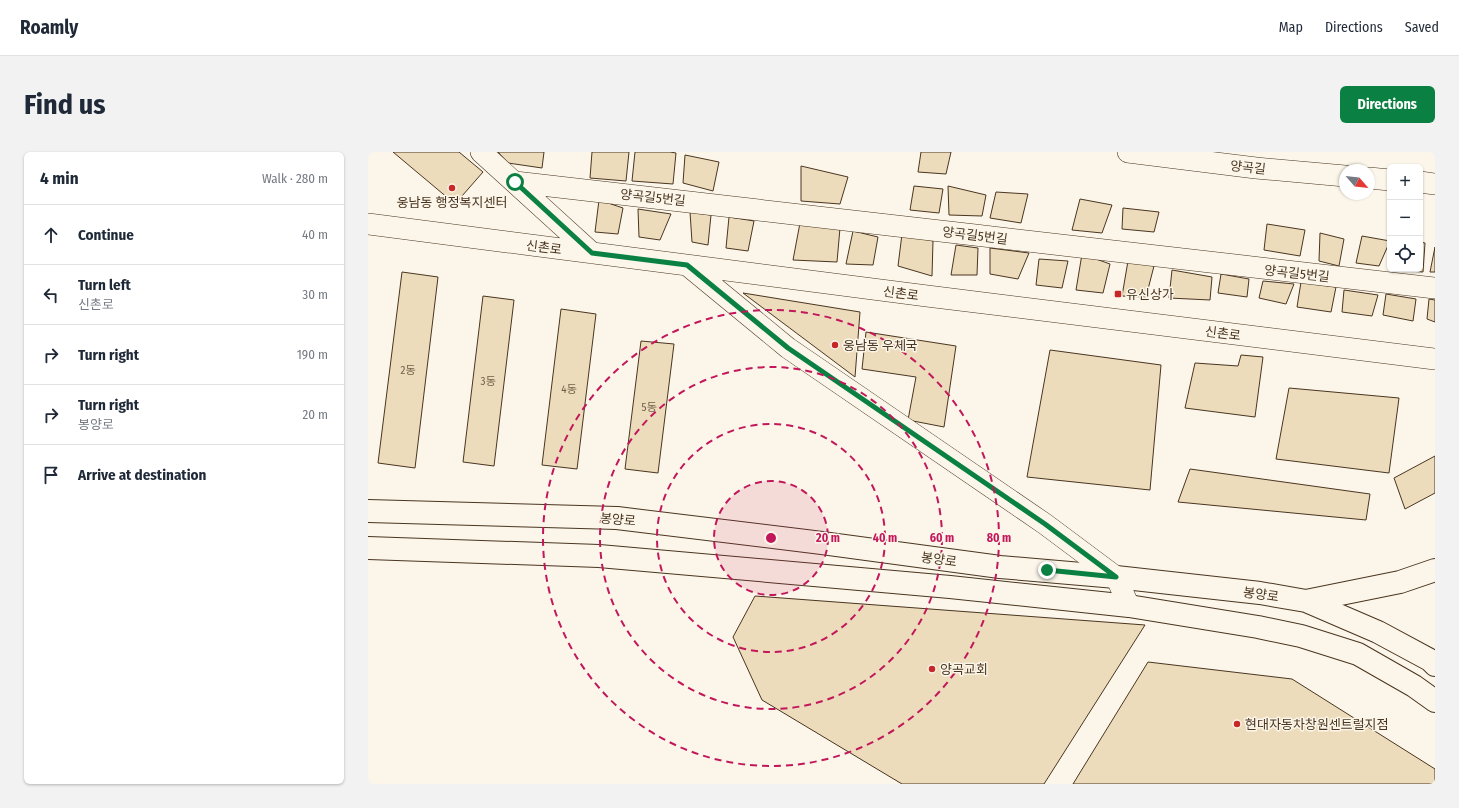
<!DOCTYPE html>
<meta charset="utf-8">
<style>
:root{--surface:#fff;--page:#f2f2f3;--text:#1f2937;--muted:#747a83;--line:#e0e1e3;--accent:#0b8043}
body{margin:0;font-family:"Fira Sans Condensed","Noto Sans KR",sans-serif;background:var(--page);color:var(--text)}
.controls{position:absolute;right:12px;top:12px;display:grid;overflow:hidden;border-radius:6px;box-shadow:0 1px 3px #0004}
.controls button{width:36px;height:36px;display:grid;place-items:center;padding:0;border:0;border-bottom:1px solid var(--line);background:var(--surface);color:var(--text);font:20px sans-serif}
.compass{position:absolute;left:971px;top:12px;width:36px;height:36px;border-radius:50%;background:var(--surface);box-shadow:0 1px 3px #0004;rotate:118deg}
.stop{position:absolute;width:12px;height:12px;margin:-9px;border:3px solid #0b8043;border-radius:50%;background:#fff}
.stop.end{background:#0b8043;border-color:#fff;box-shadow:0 1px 4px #0008}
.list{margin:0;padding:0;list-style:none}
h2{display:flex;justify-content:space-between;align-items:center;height:52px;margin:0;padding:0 16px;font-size:17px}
h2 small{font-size:13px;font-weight:400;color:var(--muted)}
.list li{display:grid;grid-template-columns:26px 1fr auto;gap:12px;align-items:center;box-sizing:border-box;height:60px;padding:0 16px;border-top:1px solid var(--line)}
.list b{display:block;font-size:15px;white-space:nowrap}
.list p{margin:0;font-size:13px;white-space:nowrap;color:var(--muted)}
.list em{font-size:13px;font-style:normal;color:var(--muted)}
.icon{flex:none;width:22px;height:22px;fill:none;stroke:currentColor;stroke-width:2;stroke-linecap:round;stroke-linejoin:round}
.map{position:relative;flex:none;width:1067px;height:632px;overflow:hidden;border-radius:6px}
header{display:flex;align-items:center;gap:24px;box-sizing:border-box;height:56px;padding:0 20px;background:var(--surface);border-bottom:1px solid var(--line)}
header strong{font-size:19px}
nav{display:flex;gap:22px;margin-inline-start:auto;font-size:14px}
.intro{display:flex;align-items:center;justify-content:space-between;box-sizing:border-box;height:96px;padding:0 24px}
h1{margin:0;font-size:28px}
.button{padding:10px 18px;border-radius:6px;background:var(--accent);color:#fff;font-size:14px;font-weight:700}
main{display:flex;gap:24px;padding:0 24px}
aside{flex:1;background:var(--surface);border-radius:6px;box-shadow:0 1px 3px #0004}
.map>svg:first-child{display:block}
.building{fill:#ecdcbc;stroke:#4a3520}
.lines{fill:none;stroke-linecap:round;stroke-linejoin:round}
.minor-casing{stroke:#4a3520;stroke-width:22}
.major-casing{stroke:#4a3520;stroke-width:24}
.minor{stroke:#fbf6e9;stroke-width:21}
.major{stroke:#fbf6e9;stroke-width:22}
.route{stroke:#0b8043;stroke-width:5}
.ring{fill:none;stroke:#c2185b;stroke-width:2;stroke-dasharray:7 5}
.poi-dot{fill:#c62828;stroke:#fbf6e9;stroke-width:1.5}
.labels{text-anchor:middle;stroke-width:3;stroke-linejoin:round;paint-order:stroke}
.number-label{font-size:11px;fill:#725f47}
.street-label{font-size:13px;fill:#4a3520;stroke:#fbf6e9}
.poi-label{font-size:13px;fill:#4a3520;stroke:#fbf6e9;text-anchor:start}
.centre{fill:#c2185b;stroke:#fbf6e9;stroke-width:2}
.ring-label{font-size:12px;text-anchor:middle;font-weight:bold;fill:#c2185b;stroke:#fbf6e9;stroke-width:3;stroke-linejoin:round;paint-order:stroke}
</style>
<header>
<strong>Roamly</strong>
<nav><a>Map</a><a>Directions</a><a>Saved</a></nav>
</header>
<div class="intro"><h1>Find us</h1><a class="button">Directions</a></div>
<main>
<aside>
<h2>4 min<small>Walk · 280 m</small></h2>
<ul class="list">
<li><svg class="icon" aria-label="ahead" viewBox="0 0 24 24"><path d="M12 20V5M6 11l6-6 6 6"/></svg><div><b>Continue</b></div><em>40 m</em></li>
<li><svg class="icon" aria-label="left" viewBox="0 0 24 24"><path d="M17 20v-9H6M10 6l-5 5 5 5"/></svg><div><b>Turn left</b><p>신촌로</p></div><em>30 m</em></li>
<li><svg class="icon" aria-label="right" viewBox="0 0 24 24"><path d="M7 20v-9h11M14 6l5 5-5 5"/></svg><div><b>Turn right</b></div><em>190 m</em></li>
<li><svg class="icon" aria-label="right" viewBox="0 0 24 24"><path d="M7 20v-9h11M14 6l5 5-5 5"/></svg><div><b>Turn right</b><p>봉양로</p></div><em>20 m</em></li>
<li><svg class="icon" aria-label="arrive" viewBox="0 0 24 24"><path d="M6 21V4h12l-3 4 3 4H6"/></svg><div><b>Arrive at destination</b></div></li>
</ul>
</aside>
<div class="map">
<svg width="1067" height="632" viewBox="0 0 1067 632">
<rect width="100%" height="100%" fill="#fbf6e9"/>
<path class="building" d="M25,0H91L115,20L87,52Z
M130,0H176L174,16L140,11Z
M224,0H261L258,29L222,26Z
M267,0H302L308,1L305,32L264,29Z
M553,0H583L578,22L550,20Z
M317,3L351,10L345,39L315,31Z
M433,14L480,25L472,52L433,49Z
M546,34L575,37L571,61L542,58Z
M580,34L618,43L614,64L581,63Z
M628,40L660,42L653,71L622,66Z
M712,47L744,53L734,81L704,78Z
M231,48L255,56L250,82L227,80Z
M755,56L791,60L786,80L754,77Z
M270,57L303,62L292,88L271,85Z
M322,60L343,63L340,93L324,90Z
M361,65L386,69L380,99L358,96Z
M432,71L472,76L469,110L425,108Z
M899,72L937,78L932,104L896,98Z
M485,79L510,85L505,113L478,112Z
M952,81L976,87L971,114L951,109Z
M534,82L565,89L564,124L530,114Z
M994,84L1022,89L1011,114L988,111Z
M1052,90L1057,91L1055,120L1025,118L1052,117Z
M588,93L610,96L609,123H583Z
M1067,95V120H1062Z
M622,96L661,101L650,127L622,122Z
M714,102L742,112L735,141L708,138Z
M671,107L700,109L694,136L668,133Z
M760,109L786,114L778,145L754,144Z
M804,118L844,125L842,148L801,146Z
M34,120L70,125L47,316L10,311Z
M853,122L881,127L879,145L850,141Z
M895,129L926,132L918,152L891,146Z
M933,130L968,135L963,160L929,155Z
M976,138L1010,143L1004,164L974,160Z
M375,141L492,160L487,225Z
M1018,142L1048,147L1045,169L1015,163Z
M115,144L146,148L126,314L95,310Z
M1061,147L1067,148V170L1059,167Z
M193,157L228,162L209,317L174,313Z
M498,180L588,194L576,275L540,268L548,225L494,217Z
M273,189L306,192L290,321L257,317Z
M682,198L793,213L782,338L659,325Z
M873,203L895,205L887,265L817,256L827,211L870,214Z
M921,236L1031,246L1021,321L908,307Z
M1067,304V341L1037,357L1026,326Z
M822,317L1002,342L998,368L810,350Z
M387,444L777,473L676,632H534L394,548L365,485Z
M780,510L924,527L1067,617V632H705Z"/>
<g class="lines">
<defs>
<path id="minor" d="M113,0L224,101
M760,0L888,16L977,24
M1001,26L1022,28
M147,30C454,64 760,102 1067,136
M1052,30L1067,32
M0,72L559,144L1067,207
M319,113L420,196L677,372L748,425L761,454"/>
<path id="major" d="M0,359L249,366L454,391L632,415L748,425L892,441L938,449L1032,430L1067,418
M0,396L231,404L582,435L761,454L890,475L933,484L990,502L1046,534L1067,549
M938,449L1010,480L1062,508L1067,513"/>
</defs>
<use href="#minor" class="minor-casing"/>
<use href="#major" class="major-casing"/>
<use href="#minor" class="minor"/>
<use href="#major" class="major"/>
</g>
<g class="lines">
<path class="route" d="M147,30L224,101L319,113L420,196L677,372L748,425L679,418"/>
</g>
<circle cx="403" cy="386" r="57" fill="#c2185b" fill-opacity=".12"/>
<g class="ring">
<circle cx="403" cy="386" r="57"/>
<circle cx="403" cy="386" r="114"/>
<circle cx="403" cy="386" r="171"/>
<circle cx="403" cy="386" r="228"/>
</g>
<g class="poi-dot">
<circle cx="84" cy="36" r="4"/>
<rect x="746" y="138" width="8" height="8" rx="2"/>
<circle cx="467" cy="193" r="4"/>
<circle cx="564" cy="517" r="4"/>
<circle cx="869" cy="572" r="4"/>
</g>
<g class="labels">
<g class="number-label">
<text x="40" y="222">2동</text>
<text x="120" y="233">3동</text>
<text x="201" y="241">4동</text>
<text x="281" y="259">5동</text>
</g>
<g class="street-label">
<text transform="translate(880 15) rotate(6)" y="5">양곡길</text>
<text transform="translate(285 45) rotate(6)" y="5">양곡길5번길</text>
<text transform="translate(607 83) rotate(7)" y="5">양곡길5번길</text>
<text transform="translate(176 95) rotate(7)" y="5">신촌로</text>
<text transform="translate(929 121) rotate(6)" y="5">양곡길5번길</text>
<text transform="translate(533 141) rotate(7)" y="5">신촌로</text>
<text transform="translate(855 181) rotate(7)" y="5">신촌로</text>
<text transform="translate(250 367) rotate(5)" y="5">봉양로</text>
<text transform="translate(571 407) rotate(8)" y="5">봉양로</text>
<text transform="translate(893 442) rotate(8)" y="5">봉양로</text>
</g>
<g class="poi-label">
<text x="84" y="55" text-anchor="middle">웅남동 행정복지센터</text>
<text x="758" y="147">유신상가</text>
<text x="475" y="198">웅남동 우체국</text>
<text x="572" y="522">양곡교회</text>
<text x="877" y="577">현대자동차창원센트럴지점</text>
</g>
</g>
<circle cx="403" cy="386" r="6" class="centre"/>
<g class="ring-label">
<text x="460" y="390">20 m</text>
<text x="517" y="390">40 m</text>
<text x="574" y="390">60 m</text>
<text x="631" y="390">80 m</text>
</g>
</svg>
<div class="controls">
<button>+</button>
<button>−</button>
<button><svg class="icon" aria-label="locate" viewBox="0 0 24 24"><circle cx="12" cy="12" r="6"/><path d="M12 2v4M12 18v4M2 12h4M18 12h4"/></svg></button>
</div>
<svg class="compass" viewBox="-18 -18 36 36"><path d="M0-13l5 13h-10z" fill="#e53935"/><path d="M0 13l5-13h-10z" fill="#747a83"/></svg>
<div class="stop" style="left:147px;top:30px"></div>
<div class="stop end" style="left:679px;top:418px"></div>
</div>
</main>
